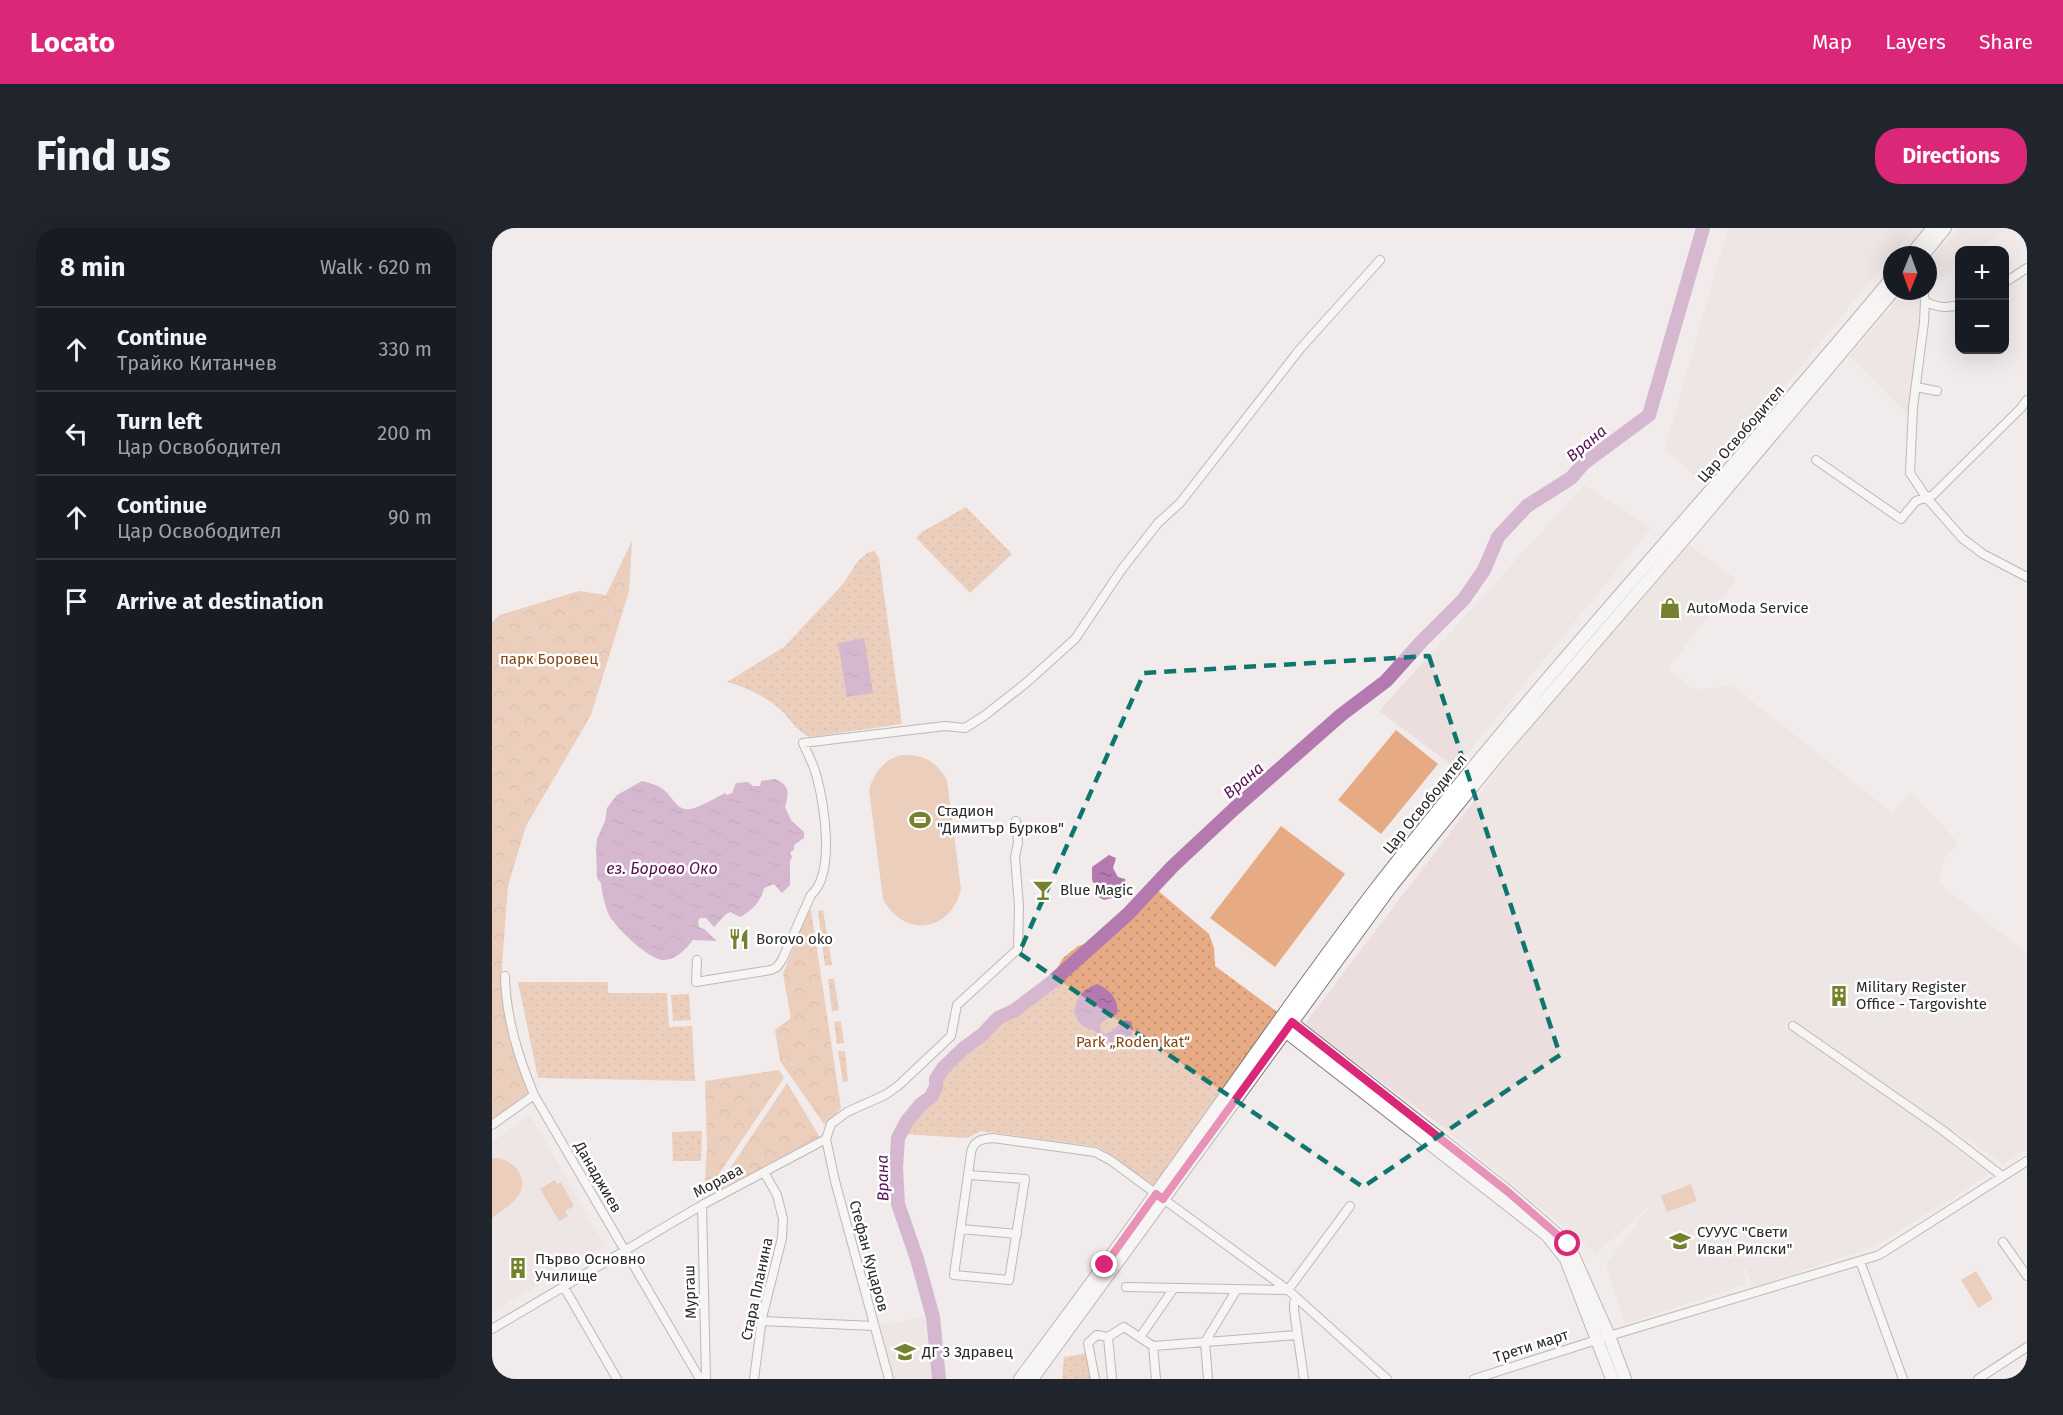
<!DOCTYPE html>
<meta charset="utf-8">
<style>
:root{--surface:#171b24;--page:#20242c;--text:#f1f3f6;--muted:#9ea1a6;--line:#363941;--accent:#db2777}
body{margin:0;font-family:"Fira Sans",sans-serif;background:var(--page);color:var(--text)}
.controls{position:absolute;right:18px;top:18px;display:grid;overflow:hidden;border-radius:12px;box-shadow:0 6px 24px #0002}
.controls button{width:54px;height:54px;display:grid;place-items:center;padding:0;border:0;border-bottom:2px solid var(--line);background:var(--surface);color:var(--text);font:30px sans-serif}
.compass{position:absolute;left:1391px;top:18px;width:54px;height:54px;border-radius:50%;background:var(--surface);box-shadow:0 6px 24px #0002;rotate:181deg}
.stop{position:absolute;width:18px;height:18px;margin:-14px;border:4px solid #db2777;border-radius:50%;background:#fff}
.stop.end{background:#db2777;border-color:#fff;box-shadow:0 2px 6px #0008}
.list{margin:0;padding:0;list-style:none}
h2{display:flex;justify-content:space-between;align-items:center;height:78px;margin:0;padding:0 24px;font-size:26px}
h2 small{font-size:20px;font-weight:400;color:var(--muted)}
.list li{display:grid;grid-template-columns:39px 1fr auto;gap:18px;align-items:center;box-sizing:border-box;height:84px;padding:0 24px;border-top:2px solid var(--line)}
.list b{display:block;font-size:22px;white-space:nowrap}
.list p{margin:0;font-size:20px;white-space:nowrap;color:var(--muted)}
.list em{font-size:20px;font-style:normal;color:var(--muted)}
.icon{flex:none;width:33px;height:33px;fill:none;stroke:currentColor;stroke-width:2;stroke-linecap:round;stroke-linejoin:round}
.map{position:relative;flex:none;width:1535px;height:1151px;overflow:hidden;border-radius:24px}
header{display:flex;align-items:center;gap:36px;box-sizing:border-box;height:84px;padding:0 30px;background:var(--accent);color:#fff}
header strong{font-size:28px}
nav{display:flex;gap:33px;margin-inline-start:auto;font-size:21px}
.intro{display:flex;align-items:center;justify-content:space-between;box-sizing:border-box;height:144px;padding:0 36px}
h1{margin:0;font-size:42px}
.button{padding:15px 27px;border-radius:24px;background:var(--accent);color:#fff;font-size:21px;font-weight:700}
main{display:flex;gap:36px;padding:0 36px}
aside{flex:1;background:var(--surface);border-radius:24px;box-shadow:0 6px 24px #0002}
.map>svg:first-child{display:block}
.built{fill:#ecddde}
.grass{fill:url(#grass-dots)}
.forest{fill:url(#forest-crowns)}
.pitch{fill:#e6aa84}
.water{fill:url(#water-ripples)}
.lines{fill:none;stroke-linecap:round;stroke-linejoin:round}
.river{stroke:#b47ab0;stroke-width:14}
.street-casing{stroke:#7f797a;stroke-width:10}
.secondary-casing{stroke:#7f797a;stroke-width:14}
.street{stroke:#fff;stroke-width:8}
.secondary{stroke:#fff;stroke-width:12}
.route{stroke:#db2777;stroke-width:8}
.marked{fill:none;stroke:#0f766e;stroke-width:4.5;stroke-dasharray:12 8;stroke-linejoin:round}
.labels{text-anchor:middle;stroke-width:5;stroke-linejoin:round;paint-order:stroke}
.street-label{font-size:15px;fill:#2a2828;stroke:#fff}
.poi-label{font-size:15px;fill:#2a2828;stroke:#fff;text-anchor:start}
.park-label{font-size:15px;fill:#834412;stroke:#fff}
.water-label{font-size:16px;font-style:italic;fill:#571056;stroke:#fff}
</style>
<header>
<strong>Locato</strong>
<nav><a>Map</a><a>Layers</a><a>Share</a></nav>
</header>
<div class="intro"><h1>Find us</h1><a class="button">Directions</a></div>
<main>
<aside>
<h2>8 min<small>Walk · 620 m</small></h2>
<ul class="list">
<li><svg class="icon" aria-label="ahead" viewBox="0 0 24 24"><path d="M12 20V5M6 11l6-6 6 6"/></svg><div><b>Continue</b><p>Трайко Китанчев</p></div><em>330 m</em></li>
<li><svg class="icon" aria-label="left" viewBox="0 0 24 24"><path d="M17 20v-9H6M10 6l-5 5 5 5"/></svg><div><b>Turn left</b><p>Цар Освободител</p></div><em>200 m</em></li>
<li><svg class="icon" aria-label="ahead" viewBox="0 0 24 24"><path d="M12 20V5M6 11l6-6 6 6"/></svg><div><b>Continue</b><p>Цар Освободител</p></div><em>90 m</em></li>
<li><svg class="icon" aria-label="arrive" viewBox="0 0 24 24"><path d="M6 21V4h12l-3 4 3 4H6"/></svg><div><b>Arrive at destination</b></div></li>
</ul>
</aside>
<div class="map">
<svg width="1535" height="1151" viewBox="0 0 1535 1151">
<defs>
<pattern id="grass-dots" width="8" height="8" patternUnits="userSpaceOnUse" patternTransform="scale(1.5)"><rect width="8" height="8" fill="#e6aa84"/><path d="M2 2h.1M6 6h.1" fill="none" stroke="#c59272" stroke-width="1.8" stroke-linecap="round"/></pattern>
<pattern id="forest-crowns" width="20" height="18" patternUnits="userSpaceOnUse" patternTransform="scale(1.5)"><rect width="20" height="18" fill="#e6aa84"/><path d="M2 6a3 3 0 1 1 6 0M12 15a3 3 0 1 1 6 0" fill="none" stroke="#c59272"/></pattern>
<pattern id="water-ripples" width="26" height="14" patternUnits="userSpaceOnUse" patternTransform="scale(1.5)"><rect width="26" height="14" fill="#b47ab0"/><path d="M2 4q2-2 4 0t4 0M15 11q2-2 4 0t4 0" fill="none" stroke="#93648f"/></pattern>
</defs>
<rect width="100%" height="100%" fill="#f1ebeb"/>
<path class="built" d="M1236,0H1422L1212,256L1173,221Z
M1467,0H1516L1486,22H1468L1467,36L1436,59V36Z
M1413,63H1431L1421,192L1358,128Z
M1092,257L1159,300L964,540L887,483Z
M1197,317L1244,351L1176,441L1202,462L1240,457L1400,585L1420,565L1466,615L1453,630L1447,649L1449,657L1535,725V921L1511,936L1462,902L1452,910L1496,947L1384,1018L1262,1059L1250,1034L1254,1056L1133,1096L1114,1037L1159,976L1104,1026L955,902L812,797L1014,531L1038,497Z
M38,887L113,1018L0,1084V914Z
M433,1089L440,1151H397L382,1098Z"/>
<path class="grass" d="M474,279L520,326L478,365L424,310L430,304Z
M382,323L387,330L410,496L318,509C306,504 299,493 290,483C274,468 255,460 235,454L292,419L351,356L366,333L375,325Z
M664,661L717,706L722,720L723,738L788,786L663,963L607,919L489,903L475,910L409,906L457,837L477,815L508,792L539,776L562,746L571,730L586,718L602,713Z
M331,682L340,737L333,738L326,683Z
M336,751H342L347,782L340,783Z
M26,754H116V765H175L177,799L200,798L203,853L46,850Z
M197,766L199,792L181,793L179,767Z
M349,793L352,815L345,816L342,794Z
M353,823L356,853L351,854L346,823Z
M210,903L209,933H181L180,904Z
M596,1125L601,1151H570L572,1129Z"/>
<path class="forest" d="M140,313L137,363L99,487L34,598L16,658L10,737L11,778L28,843L39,863L0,892V394L8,387L87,363L114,367Z
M319,682L349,880L338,893L332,896L288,833L283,802L299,790L291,746L315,684Z
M287,842L292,850L212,968L215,919L213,853Z
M295,855L329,911L223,963Z"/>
<path class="pitch" d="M904,502L946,536L889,606L846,572Z
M410,527C431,526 444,533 455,552L469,661C459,704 412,711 391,671L377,562C382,545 392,531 410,527Z
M789,598L853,646L783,739L718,690Z
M0,930C20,929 39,949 26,968C20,977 9,983 0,990Z
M63,952L65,956L69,954L82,978L73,983L76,988L67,993L48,961Z
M1199,956L1205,973L1175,984L1169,968Z
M1484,1043L1501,1071L1486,1080L1469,1052Z"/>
<path class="water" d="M372,410L381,465L355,469L346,415Z
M283,551C298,557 297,565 293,579L299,592L312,604V610L302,617V622L298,624L300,629L298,633V657L290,665L282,656L272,660C270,672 259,684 248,689L238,684L233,687L222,699L214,690H208L206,693L207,699L212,701L225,713L201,712C194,721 183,733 170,732C155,730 124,700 117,687C114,681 109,661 109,655L105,650L104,621L105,611L113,593L115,580L125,567L150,553C158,555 166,557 172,562C182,570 186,586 202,580C212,577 223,570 233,565L235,567L240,565L244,555L256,554L261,558H268L269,553Z
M617,627L624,630L621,640L626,649L633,651L634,659L630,662L626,661L620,670L612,672L603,667L605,661L600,652V639Z
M605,756C617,760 628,773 625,786L611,793L608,797V803L613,806C622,804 626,796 634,792L639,794L641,801L638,813L630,818L622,817L601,802L592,799L586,793L582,784C584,769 591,761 605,756Z"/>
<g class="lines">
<path class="river" d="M447,1151L441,1089L425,1031L406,976L404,940L406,910L415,893L429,876L439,869L444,859V851L452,839L472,820L490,807L506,790L523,782L560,754L636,686L681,638L742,581L849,487L894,453L930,413L972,371L992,342L1006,309L1035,278L1079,250L1091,236L1157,187L1211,0"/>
<defs>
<path id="street" d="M1512,55L1535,40
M1431,63L1433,73L1432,94L1421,179L1418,245L1434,269L1470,310L1491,326L1535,349
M1433,73C1445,80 1454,80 1468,77
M1424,159L1445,163
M1324,232L1409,291L1424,273L1441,267L1528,181L1535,172
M205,732L204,754L279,742L285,739L290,732L319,667C344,645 332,575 324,546C321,535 315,525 311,515L453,498L473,500L492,488L534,455L583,411L630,341L666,295L688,275L808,121L888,32
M13,748C14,790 26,828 42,867L208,1151
M1301,798L1449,901L1510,948
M0,897L42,867
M334,911L339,896L355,884L393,867L406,858L459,808L465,777L526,721L527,678L523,629L526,615L524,593
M334,911L343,953L397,1151
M477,947L533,951L517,1052L462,1047L479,925C481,913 489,911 501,910L603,924L618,932L796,1062L895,1151
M210,977L214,1151
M469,1001L525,1006
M1511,1014L1535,1048
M1368,1033L1411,1151
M72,1059L125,1151
M634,1059L796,1062L858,978
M805,1071L802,1075V1082L812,1151
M270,1093L382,1098
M0,1101L210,977L334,911
M616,1109L620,1151
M648,1109L682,1060
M661,1118L664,1151
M262,1151L270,1090L290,1010L291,991L285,967L272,944
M603,1151L596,1115L605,1107L616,1109L632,1099L661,1118L805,1107
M716,1151L713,1114L745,1061
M982,1151L1117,1108L1387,1027L1535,933
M1486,1151L1535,1119"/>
<path id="secondary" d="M1419,27L1441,0
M1431,27L1453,0
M794,790L1015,963L1076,1016L1117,1108L1133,1151
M788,799L1055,1007L1074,1031L1120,1151
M528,1151C576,1087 624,1022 670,957C743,856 813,752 889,654C1051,446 1232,253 1400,50
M540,1151L901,656L1007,526L1199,303L1401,63"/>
</defs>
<use href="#street" class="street-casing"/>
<use href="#secondary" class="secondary-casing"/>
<use href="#street" class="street"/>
<use href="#secondary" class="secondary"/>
</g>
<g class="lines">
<path class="route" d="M613,1037L664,966L671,971L800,794L1015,963L1076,1016"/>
</g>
<path d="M0 0H1535V1151H0ZM937,428L1068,827L871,959L527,725L652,445Z" fill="#f1ebeb" fill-opacity=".55" fill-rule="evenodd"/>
<path class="marked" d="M937,428L1068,827L871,959L527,725L652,445Z"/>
<defs>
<symbol id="shop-bare" viewBox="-9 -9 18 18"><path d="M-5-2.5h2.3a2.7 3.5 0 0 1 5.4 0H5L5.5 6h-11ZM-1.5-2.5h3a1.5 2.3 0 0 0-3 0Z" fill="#75812e" stroke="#fff" stroke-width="2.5" paint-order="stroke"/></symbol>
<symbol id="stadium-bare" viewBox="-9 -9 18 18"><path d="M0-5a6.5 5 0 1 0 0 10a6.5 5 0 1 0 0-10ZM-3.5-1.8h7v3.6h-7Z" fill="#75812e" stroke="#fff" stroke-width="2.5" paint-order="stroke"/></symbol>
<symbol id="bar-bare" viewBox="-9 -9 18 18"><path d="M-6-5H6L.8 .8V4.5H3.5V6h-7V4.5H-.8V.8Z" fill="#75812e" stroke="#fff" stroke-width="2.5" paint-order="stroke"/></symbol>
<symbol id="restaurant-bare" viewBox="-9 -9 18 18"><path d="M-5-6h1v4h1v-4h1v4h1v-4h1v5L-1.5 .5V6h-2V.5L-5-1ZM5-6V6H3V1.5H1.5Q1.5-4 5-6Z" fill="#75812e" stroke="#fff" stroke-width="2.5" paint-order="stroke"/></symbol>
<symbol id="building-bare" viewBox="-9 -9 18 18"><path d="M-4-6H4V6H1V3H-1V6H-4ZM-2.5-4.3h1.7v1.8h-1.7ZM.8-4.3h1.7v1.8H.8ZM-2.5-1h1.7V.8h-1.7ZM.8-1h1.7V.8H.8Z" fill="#75812e" stroke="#fff" stroke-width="2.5" paint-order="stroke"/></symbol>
<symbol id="school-bare" viewBox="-9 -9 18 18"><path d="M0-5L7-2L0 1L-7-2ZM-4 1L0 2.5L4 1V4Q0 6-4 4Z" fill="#75812e" stroke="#fff" stroke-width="2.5" paint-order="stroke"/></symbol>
</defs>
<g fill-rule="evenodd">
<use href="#shop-bare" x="1163" y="365" width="30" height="30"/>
<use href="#stadium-bare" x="413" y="577" width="30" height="30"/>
<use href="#bar-bare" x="536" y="647" width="30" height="30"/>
<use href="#restaurant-bare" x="232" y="696" width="30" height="30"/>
<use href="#building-bare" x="1332" y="753" width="30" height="30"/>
<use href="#school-bare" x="1173" y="998" width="30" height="30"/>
<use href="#building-bare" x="11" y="1025" width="30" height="30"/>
<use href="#school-bare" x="398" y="1109" width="30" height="30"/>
</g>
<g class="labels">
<g class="street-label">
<text transform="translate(1249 206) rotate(-49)" y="5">Цар Освободител</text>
<text transform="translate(933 576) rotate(-51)" y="5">Цар Освободител</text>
<text transform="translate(106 949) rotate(60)" y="5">Данаджиев</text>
<text transform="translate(226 953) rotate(-28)" y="5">Морава</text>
<text transform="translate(377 1028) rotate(75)" y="5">Стефан Куцаров</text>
<text transform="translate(265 1061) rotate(-78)" y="5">Стара Планина</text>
<text transform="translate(198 1064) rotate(-92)" y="5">Мургаш</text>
<text transform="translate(1039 1118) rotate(-18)" y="5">Трети март</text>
</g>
<g class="poi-label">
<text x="1195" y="385">AutoModa Service</text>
<text x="445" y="588">Стадион<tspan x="445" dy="17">"Димитър Бурков"</tspan></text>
<text x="568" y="667">Blue Magic</text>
<text x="264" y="716">Borovo oko</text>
<text x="1364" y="764">Military Register<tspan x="1364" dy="17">Office - Targovishte</tspan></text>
<text x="1205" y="1009">СУУУС "Свети<tspan x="1205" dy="17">Иван Рилски"</tspan></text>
<text x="43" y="1036">Първо Основно<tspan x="43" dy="17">Училище</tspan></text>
<text x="430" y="1129">ДГ 3 Здравец</text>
</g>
<g class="park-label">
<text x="57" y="436">парк Боровец</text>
<text x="641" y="819">Park „Roden kat“</text>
</g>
<g class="water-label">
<text transform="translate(1094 215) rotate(-40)" y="6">Врана</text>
<text transform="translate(751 552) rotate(-40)" y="6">Врана</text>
<text x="170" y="646">ез. Борово Око</text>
<text transform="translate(390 950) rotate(-91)" y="6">Врана</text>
</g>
</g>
</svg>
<div class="controls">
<button>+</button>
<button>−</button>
</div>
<svg class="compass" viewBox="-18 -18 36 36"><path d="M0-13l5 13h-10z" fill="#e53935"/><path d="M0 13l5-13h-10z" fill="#9ea1a6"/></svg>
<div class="stop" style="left:1076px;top:1016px"></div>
<div class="stop end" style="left:613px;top:1037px"></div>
</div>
</main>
